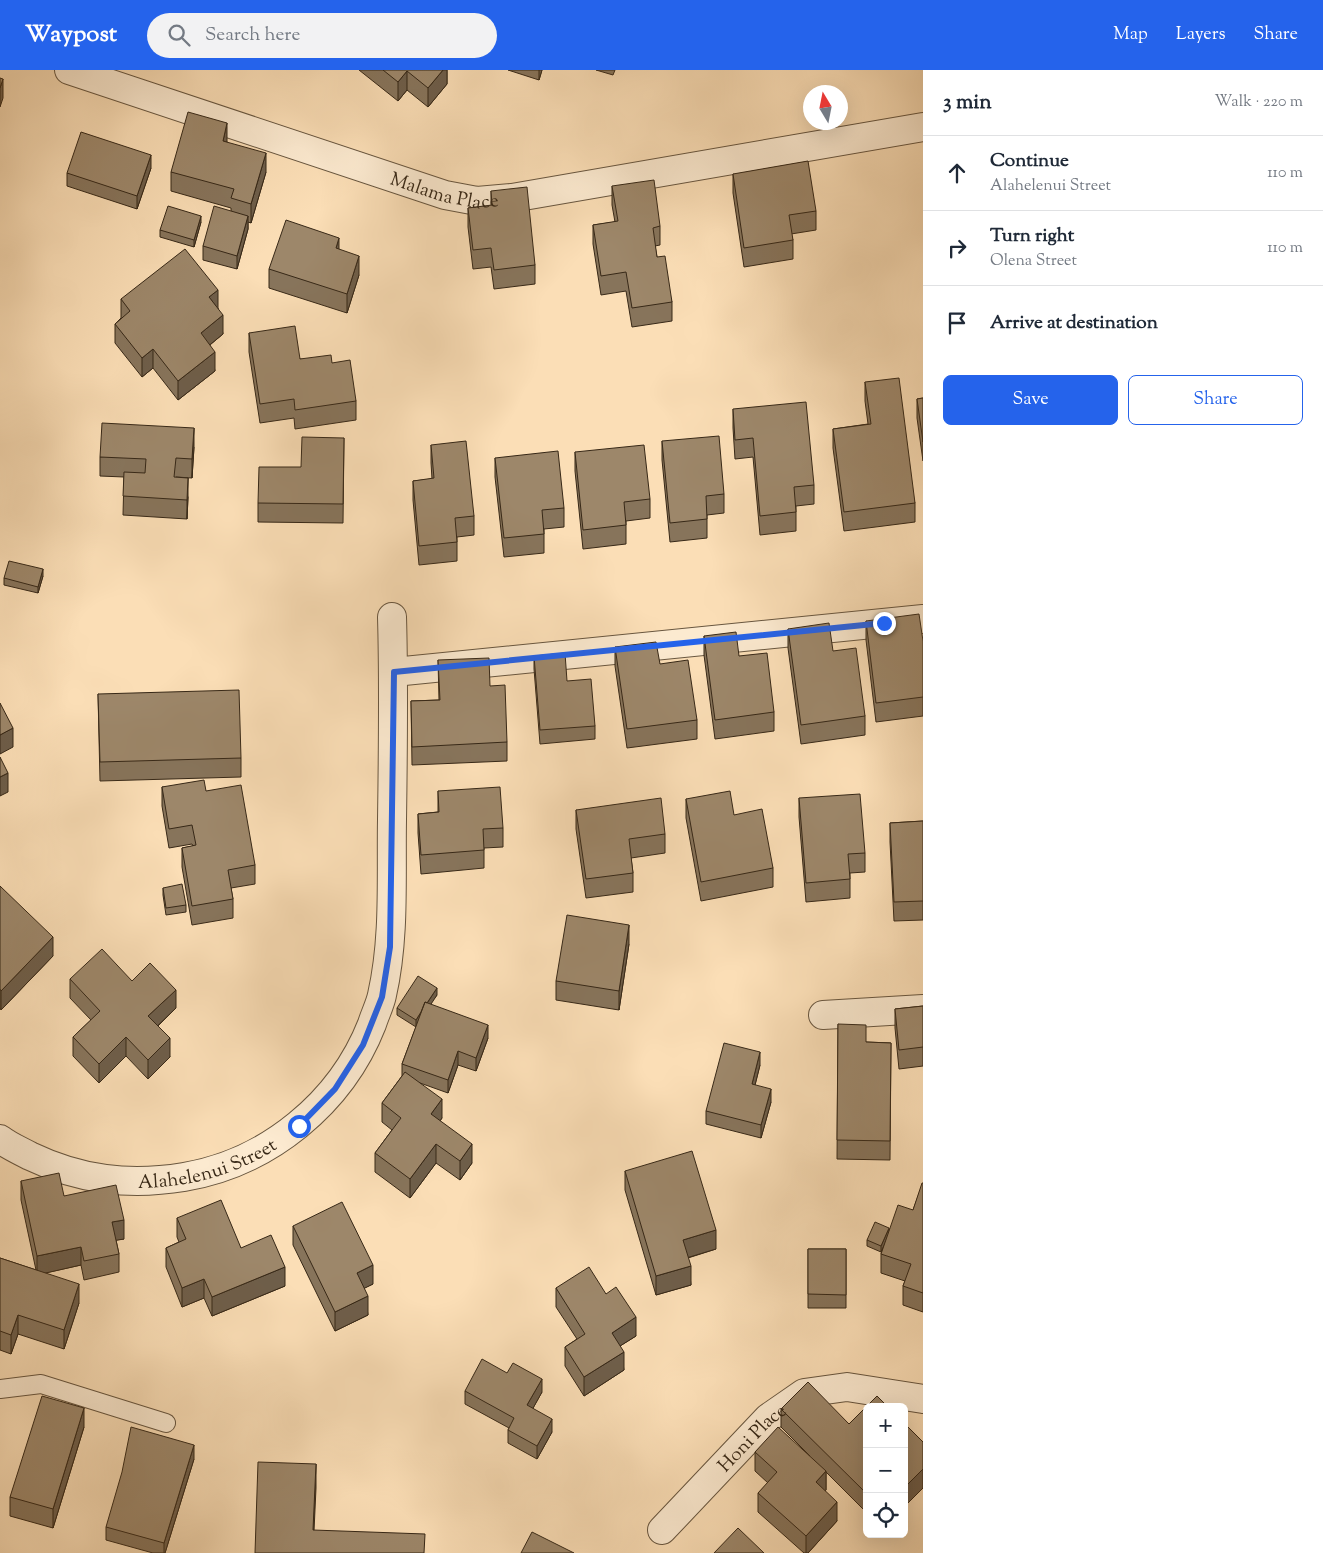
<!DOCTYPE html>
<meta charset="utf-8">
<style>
:root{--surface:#fff;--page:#f2f2f3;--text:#1f2937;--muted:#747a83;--line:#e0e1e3;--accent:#2563eb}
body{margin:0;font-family:"Sorts Mill Goudy",serif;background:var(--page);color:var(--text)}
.controls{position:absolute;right:15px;bottom:15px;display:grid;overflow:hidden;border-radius:8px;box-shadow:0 5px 20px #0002}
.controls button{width:45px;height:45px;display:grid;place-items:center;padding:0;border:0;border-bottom:1px solid var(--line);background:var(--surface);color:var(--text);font:25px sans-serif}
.compass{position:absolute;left:803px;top:15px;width:45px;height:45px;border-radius:50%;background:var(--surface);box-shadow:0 5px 20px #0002;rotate:350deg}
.stop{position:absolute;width:15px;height:15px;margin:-11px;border:4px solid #2563eb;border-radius:50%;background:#fff}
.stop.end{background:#2563eb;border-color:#fff;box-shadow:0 1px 5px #0008}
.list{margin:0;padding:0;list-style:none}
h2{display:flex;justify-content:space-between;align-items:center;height:65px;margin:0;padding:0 20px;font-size:21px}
h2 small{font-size:16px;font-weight:400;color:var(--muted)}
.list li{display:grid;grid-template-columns:32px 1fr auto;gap:15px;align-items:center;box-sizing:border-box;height:75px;padding:0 20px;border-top:1px solid var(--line)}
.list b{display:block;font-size:19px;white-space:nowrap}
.list p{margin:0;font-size:16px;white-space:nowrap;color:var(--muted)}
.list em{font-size:16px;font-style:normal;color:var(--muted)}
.actions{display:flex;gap:10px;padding:15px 20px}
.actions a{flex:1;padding:11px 0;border:1px solid var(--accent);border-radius:8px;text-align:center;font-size:18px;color:var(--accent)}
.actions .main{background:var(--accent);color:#fff}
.icon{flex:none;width:28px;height:28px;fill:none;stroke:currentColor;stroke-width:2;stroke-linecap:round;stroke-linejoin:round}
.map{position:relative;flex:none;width:923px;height:1483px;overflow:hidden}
header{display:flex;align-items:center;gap:30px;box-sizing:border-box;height:70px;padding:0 25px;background:var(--accent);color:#fff}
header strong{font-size:24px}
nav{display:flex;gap:28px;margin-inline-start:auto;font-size:18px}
.search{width:350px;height:45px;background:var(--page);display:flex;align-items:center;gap:12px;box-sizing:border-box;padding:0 18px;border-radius:28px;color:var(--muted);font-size:19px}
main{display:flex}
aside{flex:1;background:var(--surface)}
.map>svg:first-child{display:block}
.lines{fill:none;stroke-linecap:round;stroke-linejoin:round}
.service-casing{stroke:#68563f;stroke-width:20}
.minor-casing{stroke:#68563f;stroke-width:30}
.service{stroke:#fcead0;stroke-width:18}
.minor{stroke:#fcead0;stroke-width:28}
.wall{fill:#87745b;stroke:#372817}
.shaded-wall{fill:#6e5e4a;stroke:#372817}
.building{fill:#9d876a;stroke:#372817}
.route{stroke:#2563eb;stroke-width:6}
.labels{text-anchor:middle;stroke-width:4;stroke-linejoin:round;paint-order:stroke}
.street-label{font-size:19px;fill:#372817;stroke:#fcead0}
</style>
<header>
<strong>Waypost</strong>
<div class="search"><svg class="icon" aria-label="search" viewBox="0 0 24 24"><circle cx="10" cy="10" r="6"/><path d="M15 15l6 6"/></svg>Search here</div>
<nav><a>Map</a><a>Layers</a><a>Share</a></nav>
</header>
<main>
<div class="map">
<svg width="923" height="1483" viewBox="0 0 923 1483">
<rect width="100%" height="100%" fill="#fbdeb6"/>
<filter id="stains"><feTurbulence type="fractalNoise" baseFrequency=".004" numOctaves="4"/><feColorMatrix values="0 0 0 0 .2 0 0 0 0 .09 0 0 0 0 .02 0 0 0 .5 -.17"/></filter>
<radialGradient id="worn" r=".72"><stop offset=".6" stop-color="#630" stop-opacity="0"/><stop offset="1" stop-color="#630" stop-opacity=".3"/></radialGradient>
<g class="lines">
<defs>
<path id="service" d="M0,1319L41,1314L166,1353"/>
<g id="minor">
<path id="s1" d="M69,0L445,125L477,131L512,128L923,57"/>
<path d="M394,602L923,549"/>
<path d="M823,945L923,939"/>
<path id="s2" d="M0,1069C9,1076 19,1080 30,1086C80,1110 129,1116 184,1107C268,1093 341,1033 372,954C375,944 380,935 382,925C395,868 391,808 392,750C393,682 394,615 392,547"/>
<path id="s3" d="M662,1460L768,1348L804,1323L847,1317L923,1329"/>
</g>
</defs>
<use href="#service" class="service-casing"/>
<use href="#minor" class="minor-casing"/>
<use href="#service" class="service"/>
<use href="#minor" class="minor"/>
</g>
<path class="wall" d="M359,0H447V14L428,37L407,20L398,31Z
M508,0H542L539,10Z
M596,0H615L613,5Z
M227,72L266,102L251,153L248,152V159L237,199L203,190V176L231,141V138L171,121V102Z
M151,98L137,139L67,116V103Z
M733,104L816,141V160L791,164L793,170V189L744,197L733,123Z
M612,116L660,156V175L655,176L657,187L672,232V251L632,257L626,221L601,225L593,174V155L615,152L612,135Z
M491,121L535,195V214L494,219L491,197L473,199L468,157V138L491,136Z
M201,152L194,177L160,167V160Z
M339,179L359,205L347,243L269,218V199Z
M121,229L218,238L223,264L210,275L215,301L178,330L153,298L142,307L115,273V254L121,248Z
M249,263L300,289L332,293L356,331V350L295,359L294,348L260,353L249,282Z
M865,312L915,433V452L844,461L833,378V359L868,354L865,331Z
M923,328V391L917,348V329Z
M733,339L814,415V434L796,436V461L760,465L753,387L735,389L733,358Z
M344,368L343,453L258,452V433L301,397Z
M662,371L724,424V443L707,445V468L670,472L662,390Z
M431,375L474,446V465L457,467V491L419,495L413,430V411L432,409L431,393Z
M194,377L192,408L176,407L188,427L187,449L123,445L124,407L100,406V387Z
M575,382L650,429V448L626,451V474L583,479L575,401Z
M495,388L564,438V457L544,459V483L504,487L495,407Z
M43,506L38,523L4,515V508Z
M866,551L923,571V646L876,652L866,570Z
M788,559L833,581L865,646V665L801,674L788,578Z
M704,566L739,586L774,642V661L715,669L704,585Z
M615,577L660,594L697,650V669L627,678L615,596Z
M534,586L567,611L595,656V669L540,674L534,599Z
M438,590L507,672V691L412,695L411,631L439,630Z
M98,624L241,688V707L100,711Z
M162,717L206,721L255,795V814L231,818L233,829V848L192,855L182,797V778L193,776L192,774L169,778L162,736Z
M438,721L503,758V777L484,778V798L421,804L418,763V744L438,742Z
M799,728L865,783V802L850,803V828L806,832L799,747Z
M686,729L734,745L773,798V817L701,831L686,748Z
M576,740L665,764V783L631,788L633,803V822L586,828L576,759Z
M923,751V850L894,851L890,772V753Z
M0,816L53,886L1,940L0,938Z
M163,818L186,835V842L166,845L163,825Z
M629,874L619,940L556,930V911Z
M70,909L132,911L176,938L158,956L170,987L148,1009L126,986L99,1013L73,986V967L91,950L70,928Z
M437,925L430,934L488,968L476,1001L458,995L448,1023L420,1013L442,1048L440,1051L472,1093L460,1110L436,1093L410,1128L375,1102V1083L392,1060L382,1052V1033L402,1006V994L416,957L397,945V938Z
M923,936V996L899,999L895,958V939Z
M838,954L866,972L891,973L890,1090L837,1089Z
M760,995L755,1015L771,1032L761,1068L706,1054V1041Z
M625,1101L716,1179L688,1188L691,1215L656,1225L625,1120Z
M21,1111L64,1126L124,1169L116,1170L119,1184V1202L84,1210L81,1195L45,1203L79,1233L64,1279L18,1264L11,1284L0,1280V1188L36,1200L21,1130Z
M923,1113V1242L903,1235V1216L905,1211L881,1203V1184L883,1177L881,1182L867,1176V1170L889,1161L913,1140Z
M177,1148L241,1178L285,1216L212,1246L204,1228L182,1237L166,1197V1178L179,1172L177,1167Z
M293,1156L373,1214L364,1218L368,1245L335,1261L293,1175Z
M808,1179H846V1238H808Z
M556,1218L606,1224L636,1266L620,1276L624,1300L584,1326L565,1296V1277L577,1269L556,1237Z
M465,1321L542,1322L533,1338L552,1362L537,1389L508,1373V1360L509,1358L465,1334Z
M867,1337V1443L826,1402V1420L825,1421L837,1451L808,1483H804L758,1442V1423L768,1413L755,1401V1382L810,1386L781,1357V1339L849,1354Z
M84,1357L53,1458L10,1446V1427Z
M194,1389L165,1483H153L106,1470V1457Z"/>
<path class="shaded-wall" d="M443,0H447V14L428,37V18Z
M539,0H542L539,10Z
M407,1V20L398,31V12Z
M3,9V28L0,37V18Z
M227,53V72L223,71Z
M266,83V102L251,153V134Z
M151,85V98L137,139V126Z
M201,146V152L194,177V170Z
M248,146V159L237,199V186Z
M339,168V187L336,178Z
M359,186V205L347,243V224Z
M218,220V239L209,227Z
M223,245V264L201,282V263Z
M153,279V298L142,307V288Z
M215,282V301L178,330V311Z
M194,358V377L192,408V389Z
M188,408V427L187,449V430Z
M43,499V506L38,523V517Z
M13,658V677L0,684V665Z
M8,703V722L0,726V707Z
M629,855V874L619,940V921Z
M53,867V886L1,940V921Z
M437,918V925L416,957V950Z
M176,920V938L148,965V946Z
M488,955V968L476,1001V988Z
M126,967V986L99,1013V994Z
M170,968V987L148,1009V990Z
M458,981V995L448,1023V1010Z
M760,982V995L752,1027V1014Z
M771,1019V1032L761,1068V1055Z
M442,1029V1048L431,1063V1044Z
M436,1074V1093L410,1128V1109Z
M472,1074V1093L460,1110V1091Z
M124,1150V1169L112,1171V1152Z
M889,1158V1165L881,1182V1176Z
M716,1160V1179L683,1189V1170Z
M81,1177V1195L37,1205V1186Z
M373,1195V1214L357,1222V1203Z
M691,1196V1215L656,1225V1206Z
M285,1197V1216L212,1246V1227Z
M204,1209V1228L182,1237V1218Z
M79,1214V1233L64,1279V1260Z
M368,1226V1245L335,1261V1242Z
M18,1245V1264L11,1284V1265Z
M636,1247V1266L612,1281V1263Z
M624,1282V1300L584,1326V1307Z
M542,1309V1322L527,1349V1335Z
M84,1338V1357L53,1458V1439Z
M552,1349V1362L537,1389V1376Z
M194,1375V1389L165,1483H164V1473Z
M316,1394V1418L313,1483V1460Z
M923,1399V1418L904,1437V1418Z
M826,1401V1420L816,1431V1412Z
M837,1432V1451L808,1483H806V1466Z"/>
<path class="building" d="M383,0H443L428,18L407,1L398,12Z
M0,8L3,9L0,18Z
M188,42L227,53L223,71L266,83L251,134L231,128L234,119L171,102Z
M81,62L151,85L137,126L67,103Z
M808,91L816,141L789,145L793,170L744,178L733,104Z
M654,110L660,156L653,158L657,187L665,186L672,232L632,238L626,202L601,206L593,155L618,151L612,116Z
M527,117L535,195L494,200L491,178L473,180L468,138L492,135L491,121Z
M168,136L201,146L194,170L160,160Z
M214,136L248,146L237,186L203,176Z
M286,150L339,168L336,178L359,186L347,224L269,199Z
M185,179L218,220L209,227L223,245L201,263L215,282L178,311L153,279L142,288L115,254L130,241L121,229Z
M295,256L300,289L331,285L332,293L350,290L356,331L295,340L294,329L260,334L249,263Z
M899,308L915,433L844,442L833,359L871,354L865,312Z
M923,328V372L917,329Z
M806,332L814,415L794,417L796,442L760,446L753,368L735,370L733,339Z
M102,353L194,358L192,389L176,388L174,407L188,408L187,430L123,426L124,402L145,403L146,389L100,387Z
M719,366L724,424L706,426L707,449L670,453L662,371Z
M302,367L344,368L343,434L258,433L259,397H301Z
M466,371L474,446L455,448L457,472L419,476L413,411L434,408L431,375Z
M644,375L650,429L624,432L626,455L583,460L575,382Z
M558,381L564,438L542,440L544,464L504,468L495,388Z
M9,491L43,499L38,517L4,508Z
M919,544L923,571V627L876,633L866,551Z
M829,553L833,581L856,578L865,646L801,655L788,559Z
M736,562L739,586L767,583L774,642L715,650L704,566Z
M656,572L660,594L688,590L697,650L627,659L615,577Z
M565,583L567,611L591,609L595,656L540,660L534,586Z
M489,588L490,616L505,615L507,672L412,677L411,631L440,630L438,590Z
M239,620L241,688L100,692L98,624Z
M0,633L13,658L0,665Z
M0,687L8,703L0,707Z
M204,710L206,721L241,715L255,795L228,800L233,829L192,836L182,778L196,775L192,755L169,759L162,717Z
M500,717L503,758L483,759L484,780L421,785L418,744L439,742L438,721Z
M730,721L734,745L762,739L773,798L701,812L686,729Z
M860,724L865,783L848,784L850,809L806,813L799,728Z
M661,728L665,764L629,769L633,803L586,809L576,740Z
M923,751V831L894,832L890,753Z
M182,814L186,835L166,838L163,818Z
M0,816L53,867L1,921L0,919Z
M567,845L629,855L619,921L556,911Z
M102,879L132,911L150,893L176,920L148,946L170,968L148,990L126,967L99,994L73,967L100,941L70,909Z
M418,906L437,918L427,933L425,932L421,942L416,950L397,938Z
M425,932L488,955L476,988L458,981L448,1010L402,994Z
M923,936V977L899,980L895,939Z
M838,954L866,955V972L891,973L890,1071L837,1070Z
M724,973L760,982L752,1014L771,1019L761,1055L706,1041Z
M405,1002L442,1029L431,1044L472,1074L460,1091L436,1074L410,1109L375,1083L401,1048L382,1033Z
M692,1081L716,1160L683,1170L691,1196L656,1206L625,1101Z
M59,1103L64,1126L116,1115L124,1150L112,1152L119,1184L84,1191L81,1177L37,1186L21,1111Z
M922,1113H923V1223L903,1216L911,1194L881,1184L898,1135L913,1140Z
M221,1130L241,1178L271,1165L285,1197L212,1227L204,1209L182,1218L166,1178L186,1169L177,1148Z
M342,1132L373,1195L357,1203L368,1226L335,1242L293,1156Z
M875,1152L889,1158L881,1176L867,1170Z
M808,1179H846V1225L808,1224Z
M0,1188L79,1214L64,1260L18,1245L11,1265L0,1261Z
M589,1197L606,1224L616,1217L636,1247L612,1263L624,1282L584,1307L565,1277L585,1264L556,1218Z
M482,1289L507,1303L513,1293L542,1309L527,1335L552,1349L537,1376L508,1360L514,1348L465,1321Z
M808,1312L849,1354L877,1326L888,1337H867V1424L781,1339Z
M42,1326L84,1338L53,1439L10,1427Z
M904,1353L923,1372V1399L904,1418Z
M131,1357L194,1375L164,1473L106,1457L122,1402Z
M778,1357L826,1401L816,1412L837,1432L806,1466L758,1423L777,1402L755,1382Z
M258,1392L316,1394L313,1460L425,1464L424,1483H255Z
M738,1458L764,1483H714Z
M532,1462L574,1483H521Z"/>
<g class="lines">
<path class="route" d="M299,1056L335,1019L363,975L382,927L390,877L394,602L884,553"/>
</g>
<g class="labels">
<g class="street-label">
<text dy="7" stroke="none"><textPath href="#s1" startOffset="395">Malama Place</textPath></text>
<text dy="7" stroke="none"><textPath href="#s2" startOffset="218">Alahelenui Street</textPath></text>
<text dy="7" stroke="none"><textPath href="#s3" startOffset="129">Honi Place</textPath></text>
</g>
</g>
<rect width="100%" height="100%" filter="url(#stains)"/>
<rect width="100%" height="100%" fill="url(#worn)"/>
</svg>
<div class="controls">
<button>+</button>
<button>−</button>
<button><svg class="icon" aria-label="locate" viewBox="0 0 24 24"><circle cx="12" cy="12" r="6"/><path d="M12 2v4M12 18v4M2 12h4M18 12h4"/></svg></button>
</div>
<svg class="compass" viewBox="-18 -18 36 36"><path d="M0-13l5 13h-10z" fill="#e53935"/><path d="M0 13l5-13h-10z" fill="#747a83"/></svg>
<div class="stop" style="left:299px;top:1056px"></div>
<div class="stop end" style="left:884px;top:553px"></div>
</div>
<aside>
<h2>3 min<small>Walk · 220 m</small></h2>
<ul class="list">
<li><svg class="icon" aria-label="ahead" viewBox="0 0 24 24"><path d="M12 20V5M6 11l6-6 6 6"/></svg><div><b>Continue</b><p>Alahelenui Street</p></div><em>110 m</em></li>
<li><svg class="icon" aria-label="right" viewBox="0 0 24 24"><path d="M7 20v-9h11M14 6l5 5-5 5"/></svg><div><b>Turn right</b><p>Olena Street</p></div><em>110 m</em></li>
<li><svg class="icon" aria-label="arrive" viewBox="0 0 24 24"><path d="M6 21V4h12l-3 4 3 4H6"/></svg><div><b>Arrive at destination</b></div></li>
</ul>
<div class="actions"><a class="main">Save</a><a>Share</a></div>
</aside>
</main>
